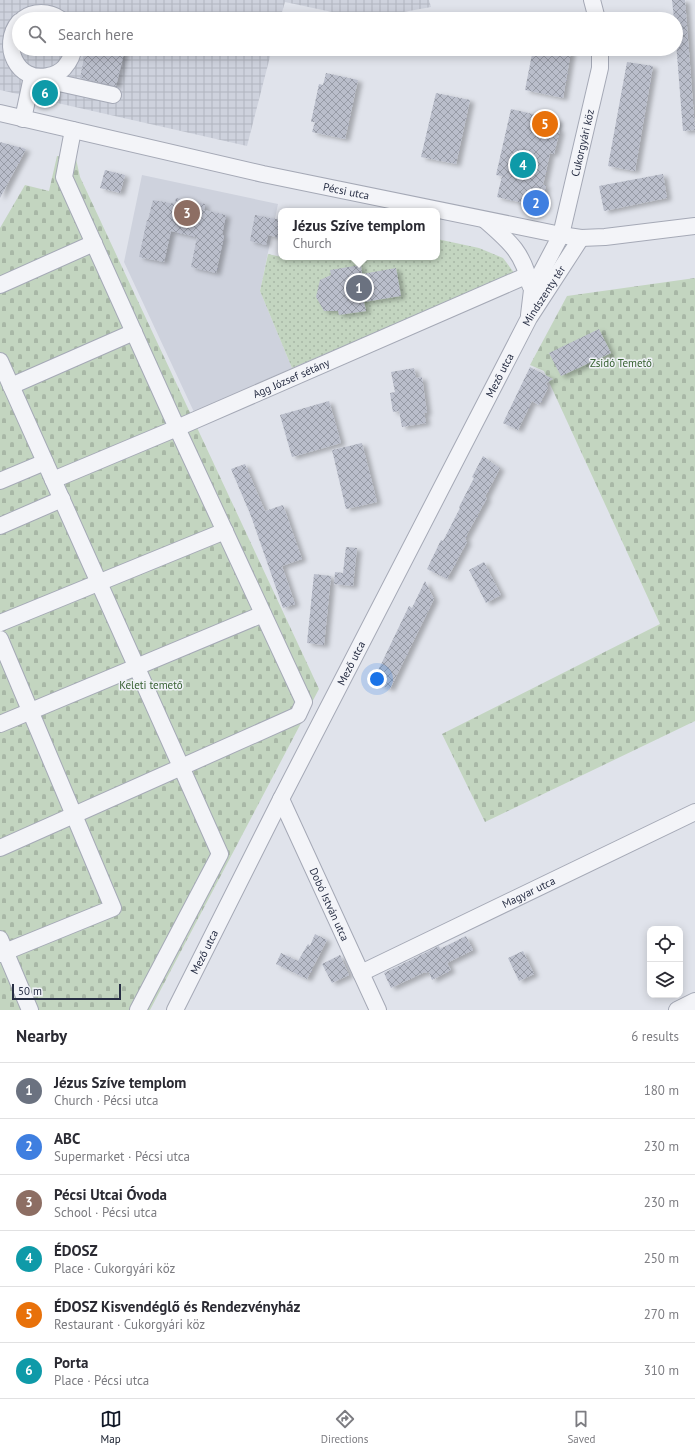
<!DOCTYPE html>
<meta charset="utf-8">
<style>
:root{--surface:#fff;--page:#f2f2f3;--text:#2b2b33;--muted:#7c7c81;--line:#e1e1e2;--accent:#111827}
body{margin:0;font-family:"PT Sans",sans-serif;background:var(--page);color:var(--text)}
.controls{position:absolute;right:12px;bottom:12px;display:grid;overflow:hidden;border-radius:8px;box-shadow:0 2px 10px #0003}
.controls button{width:36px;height:36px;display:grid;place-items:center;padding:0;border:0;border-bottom:1px solid var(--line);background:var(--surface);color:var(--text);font:20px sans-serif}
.scale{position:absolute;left:12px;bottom:10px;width:109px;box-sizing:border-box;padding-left:4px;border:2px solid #272e44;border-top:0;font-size:11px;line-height:14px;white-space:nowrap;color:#272e44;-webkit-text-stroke:3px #f0f2f8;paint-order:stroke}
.you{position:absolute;left:377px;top:679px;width:14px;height:14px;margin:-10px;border:3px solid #fff;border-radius:50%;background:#1a73e8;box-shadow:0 0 0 6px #1a73e833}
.badge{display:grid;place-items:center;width:26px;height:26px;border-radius:50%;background:var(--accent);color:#fff;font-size:13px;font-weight:700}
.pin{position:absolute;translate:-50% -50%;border:2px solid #fff;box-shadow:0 1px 4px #0006}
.popup{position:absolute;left:278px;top:208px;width:162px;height:52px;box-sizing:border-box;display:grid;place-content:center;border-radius:8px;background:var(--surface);filter:drop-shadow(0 1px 3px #0005);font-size:13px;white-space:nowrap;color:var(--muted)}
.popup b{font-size:15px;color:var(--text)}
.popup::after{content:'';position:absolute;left:50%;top:100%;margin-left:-8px;border:8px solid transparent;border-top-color:var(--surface)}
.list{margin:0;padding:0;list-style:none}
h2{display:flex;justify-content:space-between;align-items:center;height:52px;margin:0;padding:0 16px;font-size:17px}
h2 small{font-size:13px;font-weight:400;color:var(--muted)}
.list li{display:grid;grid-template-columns:26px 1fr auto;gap:12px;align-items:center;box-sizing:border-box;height:56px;padding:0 16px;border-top:1px solid var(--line)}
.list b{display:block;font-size:15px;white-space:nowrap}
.list p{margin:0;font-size:13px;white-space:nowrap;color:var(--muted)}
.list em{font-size:13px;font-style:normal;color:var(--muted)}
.icon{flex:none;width:22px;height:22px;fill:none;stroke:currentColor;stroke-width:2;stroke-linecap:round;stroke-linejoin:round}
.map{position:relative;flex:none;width:695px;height:1010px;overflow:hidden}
.search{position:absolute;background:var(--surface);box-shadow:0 2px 10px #0003;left:12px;right:12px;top:12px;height:44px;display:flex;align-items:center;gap:10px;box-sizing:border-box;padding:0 14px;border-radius:22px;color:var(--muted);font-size:15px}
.sheet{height:388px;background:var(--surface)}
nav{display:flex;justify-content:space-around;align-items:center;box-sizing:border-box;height:56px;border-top:1px solid var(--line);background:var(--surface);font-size:11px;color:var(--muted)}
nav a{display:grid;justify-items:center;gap:2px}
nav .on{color:var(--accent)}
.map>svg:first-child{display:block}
.built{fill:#ced2dd}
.industrial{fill:url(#industrial-grid)}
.cemetery{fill:url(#cemetery-stones)}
.park{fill:url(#park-dots)}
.building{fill:url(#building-cross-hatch);filter:url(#shadow)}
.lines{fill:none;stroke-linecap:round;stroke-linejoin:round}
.minor-casing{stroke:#a5a9b6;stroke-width:18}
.minor{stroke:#f3f4f8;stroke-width:16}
.labels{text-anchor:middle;stroke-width:3;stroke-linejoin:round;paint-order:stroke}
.street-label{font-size:11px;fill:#272e44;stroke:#f0f2f8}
.park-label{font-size:11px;fill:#376132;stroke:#f0f2f8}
</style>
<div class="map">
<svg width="695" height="1010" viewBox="0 0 695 1010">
<defs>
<pattern id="industrial-grid" width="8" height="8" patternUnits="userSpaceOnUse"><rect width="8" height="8" fill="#ced2dd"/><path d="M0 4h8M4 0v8" fill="none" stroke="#b1b5bf"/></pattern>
<pattern id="cemetery-stones" width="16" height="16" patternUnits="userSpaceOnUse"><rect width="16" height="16" fill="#c3d5c0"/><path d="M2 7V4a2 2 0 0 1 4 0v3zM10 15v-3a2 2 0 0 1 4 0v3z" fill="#a8b7a6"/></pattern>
<pattern id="park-dots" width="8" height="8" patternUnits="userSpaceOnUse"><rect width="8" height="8" fill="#c3d5c0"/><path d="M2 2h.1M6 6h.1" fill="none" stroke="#a8b7a6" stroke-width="1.8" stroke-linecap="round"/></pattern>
<pattern id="building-cross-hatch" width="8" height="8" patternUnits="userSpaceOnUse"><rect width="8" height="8" fill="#babecb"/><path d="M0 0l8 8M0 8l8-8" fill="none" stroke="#979ba6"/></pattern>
<filter id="shadow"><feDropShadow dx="4.5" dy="2.5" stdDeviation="2" flood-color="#0004"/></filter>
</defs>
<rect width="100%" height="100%" fill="#e0e3eb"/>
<path class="built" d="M142,175L278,204L260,291L292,368L194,412L124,262Z"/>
<path class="industrial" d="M0,0H429L431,7L365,19L285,2L280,19H19V49H272L247,146L0,90Z"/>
<path class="cemetery" d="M57,156L76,159L80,177L319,689L150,1010H0V228L25,185L49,191Z
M695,278V721L485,822L442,734L660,624L544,371L530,365L567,296Z"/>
<path class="park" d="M437,239L479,248L503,258L515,274L292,368L260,291L268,254L286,258V257H437Z"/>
<path class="building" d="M672,0H685L695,130L683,131L676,42V19H674Z
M86,49H125L116,86L80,78Z
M533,49H558L571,51L563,98L525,90Z
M627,62L653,66L635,171L608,166Z
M326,73L358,80L345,139L312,132L315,122H311L319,84L323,85Z
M39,88L53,91L51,102L37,98Z
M436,93L470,100L456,164L421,157Z
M511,109L559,120L557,129L560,130L554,154L550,153L543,185H546L541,207L497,197L502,176L496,175Z
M0,142L26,149L0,198Z
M105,170L125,175L120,193L100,188Z
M663,174L667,198L604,211L599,186Z
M176,198L205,204L204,210L226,215L222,235L224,236L216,273L191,267L197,237L171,231L164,262L139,257L147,220H148L153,200L175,204Z
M255,215L281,220V238L268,235L266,245L250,241Z
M361,265L362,274L396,268L401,296L364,302L366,311L339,315L338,311H324L316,297L320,280L331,275L330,270Z
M599,329L611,353L561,376L549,353Z
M530,367L553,379L546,383L548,388L539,405L532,401L518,430L503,423Z
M414,368L416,378L422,377L427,413H424L426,423L402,427L399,411L393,412L390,393L395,392L391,372Z
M329,401L341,443L292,457L280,415Z
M362,443L377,502L346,509L332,450Z
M483,456L500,468L485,497L487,498L465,538L467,542L447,579L427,569L441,540L443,541L460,508L459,507L474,478L472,477Z
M245,464L265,511L283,505L302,559L282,566L295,604L283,608L251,516L231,469Z
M346,547L357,548L353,586L334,584L335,572L343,573Z
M484,562L501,595L486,603L469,570Z
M314,574L331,576L324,645L307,643Z
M425,581L434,599L390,689L373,681L409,606L412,608Z
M315,934L327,940L307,979L276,964L281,953L298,961L308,944L310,946Z
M466,936L473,950L447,963L451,970L432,980L429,972L426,973L425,972L391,988L384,973L439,946L440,949Z
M523,951L534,974L519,981L508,958Z
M340,955L349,975L332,983L322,964Z"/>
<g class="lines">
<defs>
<g id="minor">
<path d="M592,0L597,19"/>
<path d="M23,19C33,11 49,11 60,19"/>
<path d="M19,22C0,45 17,83 48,76C54,75 60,72 64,68C69,62 73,56 73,49"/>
<path id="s1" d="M0,113L263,174L561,235L581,238L605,237L695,226"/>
<path d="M23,119L32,77L113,95"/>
<path d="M485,220C509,241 523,252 530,285"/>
<path d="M0,285L94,243"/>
<path id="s2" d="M529,315L532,290L561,235L600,68V49"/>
<path d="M0,361L220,854L138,1010"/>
<path d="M11,386L134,332"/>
<path id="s3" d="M53,480L177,428L528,275"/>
<path d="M0,481L45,462"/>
<path d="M0,526L62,499"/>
<path d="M0,623L225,531"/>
<path d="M0,639L113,908L0,954"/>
<path d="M0,724L263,614"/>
<path id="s4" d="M281,799L378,1010"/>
<path d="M0,848L298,715L304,702L177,428L64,177L73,130"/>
<path d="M0,939L30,1010"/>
<path id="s5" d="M361,973L695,812"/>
<path id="s6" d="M175,1010L281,799L529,318L581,238"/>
<path d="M677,1010L695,1001"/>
</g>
</defs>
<use href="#minor" class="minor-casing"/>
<use href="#minor" class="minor"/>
</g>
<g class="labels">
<g class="street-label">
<text dy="4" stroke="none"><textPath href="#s2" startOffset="182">Cukorgyári köz</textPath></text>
<text dy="4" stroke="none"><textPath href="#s1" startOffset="355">Pécsi utca</textPath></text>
<text dy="4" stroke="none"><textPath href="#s6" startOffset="804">Mindszenty tér</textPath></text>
<text dy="4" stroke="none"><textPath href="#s6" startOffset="713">Mező utca</textPath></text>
<text dy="4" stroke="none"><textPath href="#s3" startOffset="259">Agg József sétány</textPath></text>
<text dy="4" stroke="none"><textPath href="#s6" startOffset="389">Mező utca</textPath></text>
<text dy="4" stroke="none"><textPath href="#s5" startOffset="186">Magyar utca</textPath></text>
<text dy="4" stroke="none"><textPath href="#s4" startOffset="116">Dobó István utca</textPath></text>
<text dy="4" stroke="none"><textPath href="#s6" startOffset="65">Mező utca</textPath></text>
</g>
<g class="park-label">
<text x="621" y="367">Zsidó Temető</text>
<text x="151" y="689">Keleti temető</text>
</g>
</g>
</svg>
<div class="controls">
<button><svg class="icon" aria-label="locate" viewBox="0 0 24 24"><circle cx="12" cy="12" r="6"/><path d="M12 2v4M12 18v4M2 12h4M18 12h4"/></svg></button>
<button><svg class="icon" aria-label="layers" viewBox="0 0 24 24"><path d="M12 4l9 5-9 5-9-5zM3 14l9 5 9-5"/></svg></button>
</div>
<div class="scale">50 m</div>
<div class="you"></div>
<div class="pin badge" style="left:359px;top:288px;background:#6b7280">1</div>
<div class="popup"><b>Jézus Szíve templom</b>Church</div>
<div class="pin badge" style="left:536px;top:203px;background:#3f7fe0">2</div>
<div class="pin badge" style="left:187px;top:213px;background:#8d6e63">3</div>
<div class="pin badge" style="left:523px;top:165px;background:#0f9aa8">4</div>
<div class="pin badge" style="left:545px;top:124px;background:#e8710a">5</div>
<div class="pin badge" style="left:45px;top:93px;background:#0f9aa8">6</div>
<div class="search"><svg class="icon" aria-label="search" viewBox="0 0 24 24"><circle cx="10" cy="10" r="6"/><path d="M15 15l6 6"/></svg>Search here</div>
</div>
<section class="sheet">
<h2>Nearby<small>6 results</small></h2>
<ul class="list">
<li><span class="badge" style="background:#6b7280">1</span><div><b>Jézus Szíve templom</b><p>Church · Pécsi utca</p></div><em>180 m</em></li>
<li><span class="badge" style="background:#3f7fe0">2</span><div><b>ABC</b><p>Supermarket · Pécsi utca</p></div><em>230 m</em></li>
<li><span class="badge" style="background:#8d6e63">3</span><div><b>Pécsi Utcai Óvoda</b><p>School · Pécsi utca</p></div><em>230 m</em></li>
<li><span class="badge" style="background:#0f9aa8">4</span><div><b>ÉDOSZ</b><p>Place · Cukorgyári köz</p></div><em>250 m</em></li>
<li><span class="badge" style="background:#e8710a">5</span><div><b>ÉDOSZ Kisvendéglő és Rendezvényház</b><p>Restaurant · Cukorgyári köz</p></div><em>270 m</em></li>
<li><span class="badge" style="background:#0f9aa8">6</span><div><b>Porta</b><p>Place · Pécsi utca</p></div><em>310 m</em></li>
</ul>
</section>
<nav>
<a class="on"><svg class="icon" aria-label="map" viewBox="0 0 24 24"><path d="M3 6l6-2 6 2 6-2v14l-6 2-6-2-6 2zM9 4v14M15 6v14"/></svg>Map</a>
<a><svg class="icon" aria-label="directions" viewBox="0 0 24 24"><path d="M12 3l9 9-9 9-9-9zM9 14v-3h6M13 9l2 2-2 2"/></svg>Directions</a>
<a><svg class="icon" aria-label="saved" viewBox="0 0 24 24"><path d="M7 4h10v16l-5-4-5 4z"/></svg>Saved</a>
</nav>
